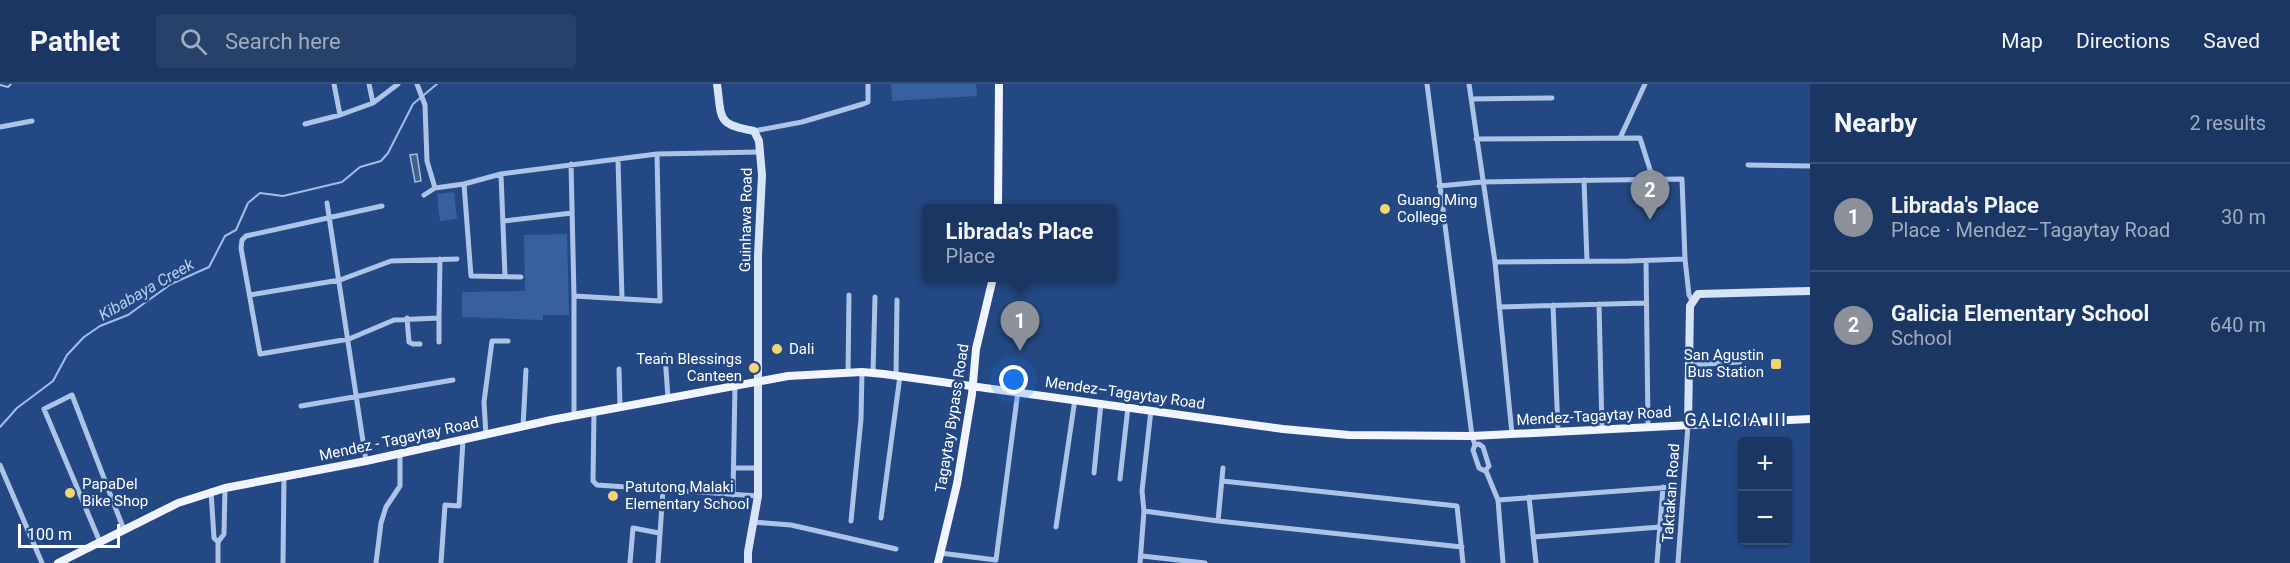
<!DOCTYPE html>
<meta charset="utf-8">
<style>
:root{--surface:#1b3662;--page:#28416b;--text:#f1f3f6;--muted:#a0abbe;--line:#395077;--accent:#8c9099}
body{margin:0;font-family:Roboto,sans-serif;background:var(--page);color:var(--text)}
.controls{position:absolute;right:18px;bottom:18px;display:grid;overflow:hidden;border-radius:6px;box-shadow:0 2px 4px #0004}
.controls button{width:54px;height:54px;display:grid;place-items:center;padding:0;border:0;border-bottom:2px solid var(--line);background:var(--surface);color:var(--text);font:30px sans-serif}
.scale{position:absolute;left:18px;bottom:15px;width:102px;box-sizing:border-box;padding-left:6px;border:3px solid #fff;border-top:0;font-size:16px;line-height:21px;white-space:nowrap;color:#fff;-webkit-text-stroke:4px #244883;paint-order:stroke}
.you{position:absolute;left:1014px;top:296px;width:21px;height:21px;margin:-15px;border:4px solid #fff;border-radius:50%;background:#1a73e8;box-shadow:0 0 0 9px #1a73e833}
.badge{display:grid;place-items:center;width:39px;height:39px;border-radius:50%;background:var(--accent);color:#fff;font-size:20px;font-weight:700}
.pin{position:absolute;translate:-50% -50px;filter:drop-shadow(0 2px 3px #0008)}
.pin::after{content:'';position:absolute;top:32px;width:21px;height:18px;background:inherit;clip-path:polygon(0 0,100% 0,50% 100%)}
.popup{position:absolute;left:922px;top:120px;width:195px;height:78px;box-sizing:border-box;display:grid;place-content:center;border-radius:6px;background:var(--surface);filter:drop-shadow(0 2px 4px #0005);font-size:20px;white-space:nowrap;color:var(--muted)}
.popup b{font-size:22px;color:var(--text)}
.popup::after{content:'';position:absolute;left:50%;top:100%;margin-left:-12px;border:12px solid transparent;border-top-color:var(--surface)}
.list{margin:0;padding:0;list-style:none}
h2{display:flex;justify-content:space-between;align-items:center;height:78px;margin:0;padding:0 24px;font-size:26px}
h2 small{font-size:20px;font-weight:400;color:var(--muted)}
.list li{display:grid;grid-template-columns:39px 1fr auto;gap:18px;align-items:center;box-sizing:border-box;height:108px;padding:0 24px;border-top:2px solid var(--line)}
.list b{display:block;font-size:22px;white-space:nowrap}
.list p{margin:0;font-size:20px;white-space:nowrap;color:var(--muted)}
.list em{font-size:20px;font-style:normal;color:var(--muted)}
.icon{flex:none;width:33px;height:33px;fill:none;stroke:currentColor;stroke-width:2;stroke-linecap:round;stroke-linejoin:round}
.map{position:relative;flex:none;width:1810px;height:479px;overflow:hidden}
header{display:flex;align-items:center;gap:36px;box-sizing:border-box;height:84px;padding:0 30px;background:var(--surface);border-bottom:2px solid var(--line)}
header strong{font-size:28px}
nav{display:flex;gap:33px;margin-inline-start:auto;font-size:21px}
.search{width:420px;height:54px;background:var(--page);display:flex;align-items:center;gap:15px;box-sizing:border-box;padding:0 21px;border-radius:6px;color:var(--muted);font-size:22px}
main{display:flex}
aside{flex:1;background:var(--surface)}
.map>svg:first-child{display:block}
.green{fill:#3860a0}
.water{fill:#465f8a;stroke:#a1bee8;stroke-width:1.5}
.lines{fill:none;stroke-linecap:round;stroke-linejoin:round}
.stream{stroke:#a1bee8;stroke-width:2}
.street{stroke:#adc4e8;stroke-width:5}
.secondary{stroke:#d7e3f7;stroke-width:8}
.primary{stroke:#eff4fe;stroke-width:8}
.poi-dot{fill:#f2d570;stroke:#244883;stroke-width:2}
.labels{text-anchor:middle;stroke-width:5;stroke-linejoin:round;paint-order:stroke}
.poi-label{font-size:15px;fill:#fff;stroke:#244883;text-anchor:start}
.street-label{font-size:15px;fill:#fff;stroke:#244883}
.water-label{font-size:16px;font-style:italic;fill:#b8ceef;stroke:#244883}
.quarter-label{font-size:18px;letter-spacing:1.5px;fill:#fff;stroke:#244883}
</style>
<header>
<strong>Pathlet</strong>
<div class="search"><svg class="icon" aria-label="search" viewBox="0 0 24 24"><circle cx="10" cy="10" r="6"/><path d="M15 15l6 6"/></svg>Search here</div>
<nav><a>Map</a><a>Directions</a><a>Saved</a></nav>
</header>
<main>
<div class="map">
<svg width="1810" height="479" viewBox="0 0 1810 479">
<rect width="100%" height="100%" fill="#244883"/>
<path class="green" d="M891,0H976L977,12L892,17Z
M454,108L457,135L440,137L437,110Z
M567,150L569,231H543V236L462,233V208L525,207L524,151Z"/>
<path class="water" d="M417,70L421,97L415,98L410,71Z"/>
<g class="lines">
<path class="stream" d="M0,1L8,3L11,0
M0,343L17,324L53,297L67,271L84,253L100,242L128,231L171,200L209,183L225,152L236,146L248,119L260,109L283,112L342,98L360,83L381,77L388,69L413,20L437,0"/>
<path class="street" d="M334,0L340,31
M369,0L373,19
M417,0L425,21L427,77L435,104L464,100L501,90L657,70L760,68
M1427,0L1472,352L1475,361
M1469,0L1495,178L1512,350
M1471,15L1552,14
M305,40L340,31L373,19L398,0
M0,43L32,37
M754,47L802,38L863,20L868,18V0
M1620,54L1645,0
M1476,55L1640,54L1653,95
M618,76L622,214
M571,80L574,212V332
M1748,81L1810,82
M501,90L505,192
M1584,96L1587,177
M464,100L471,192L521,193
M1439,102L1482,98L1682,95L1685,175L1689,211L1692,216
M424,111L435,104
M327,119L366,377
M382,122L246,152L242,156L241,164L260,270L349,255L394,236L439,234V258
M504,137L572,129
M1646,177L1648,343
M1495,178L1629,177L1685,175
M250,211L340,196L391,177L457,175
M574,212L660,217L657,70
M1599,220L1602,345
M1553,221L1558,347
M1499,223L1646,219
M407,234L409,258L413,260H420
M439,234L440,175
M665,271L668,314
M1689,281L1740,278
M619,285L620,323
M848,289L849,211
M873,289L875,213
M896,292L897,216
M301,322L453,296
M594,328L593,397L597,401L758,412
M523,343L526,286
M486,352L484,318L492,257H508
M1479,360L1483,363L1489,382L1485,387L1479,384L1473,366L1475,361Z
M0,381L42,479
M734,384H758
M1486,387L1498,416L1503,479
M1094,389L1101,319
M1120,395L1128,323
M1222,397L1457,422L1463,479
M211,407L214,454L218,458V479
M733,411L735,301
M1529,413L1536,479
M1498,416L1673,403
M1144,427L1218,437L1462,463
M881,434L900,292
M851,437L861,335L862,288
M1218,437L1223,384
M753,438L791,441L896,465
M1056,443L1075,315
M1534,453L1660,443
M100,458L44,325L72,311L124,446
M218,458L224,450L225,404
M940,469L996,476L1018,307
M1142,472L1205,479
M283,479L284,392
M376,479L381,439L386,423L400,402V369
M441,479L445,421L459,422L463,356
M630,479L633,444L659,449
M658,479L663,406
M1140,479L1144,427L1142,407L1151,326
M1657,479L1663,403
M1678,479L1688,341"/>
<path class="secondary" d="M717,0C722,35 716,40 754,47L759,57L762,91L758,172V412L748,468V479
M1688,341L1690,222L1698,210L1810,207"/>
<path class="primary" d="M998,124L999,0
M58,479L178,419L225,404L366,377L551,336L788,292L862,288L884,290L1283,345L1349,351L1472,352L1810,335
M938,479L957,400L972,310L976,265L993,194"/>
</g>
<g class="poi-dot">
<circle cx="1385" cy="125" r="6"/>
<circle cx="777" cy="265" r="6"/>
<rect x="1770" y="274" width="12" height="12" rx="3"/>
<circle cx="754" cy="284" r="6"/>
<circle cx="70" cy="409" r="6"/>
<circle cx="613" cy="412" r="6"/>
</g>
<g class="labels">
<g class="poi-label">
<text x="1397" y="121">Guang Ming<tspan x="1397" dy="17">College</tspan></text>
<text x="789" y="270">Dali</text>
<text x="1764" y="276" text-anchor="end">San Agustin<tspan x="1764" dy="17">Bus Station</tspan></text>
<text x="742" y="280" text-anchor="end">Team Blessings<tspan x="742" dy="17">Canteen</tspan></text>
<text x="82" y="405">PapaDel<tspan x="82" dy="17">Bike Shop</tspan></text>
<text x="625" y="408">Patutong Malaki<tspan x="625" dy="17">Elementary School</tspan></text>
</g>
<g class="street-label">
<text transform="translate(746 136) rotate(-89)" y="5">Guinhawa Road</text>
<text transform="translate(1125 309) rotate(8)" y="5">Mendez–Tagaytay Road</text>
<text transform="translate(1594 332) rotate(-3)" y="5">Mendez-Tagaytay Road</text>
<text transform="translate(952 334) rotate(-81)" y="5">Tagaytay Bypass Road</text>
<text transform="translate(399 355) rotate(-12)" y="5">Mendez - Tagaytay Road</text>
<text transform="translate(1671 409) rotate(-86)" y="5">Taktakan Road</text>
</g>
<g class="water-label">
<text transform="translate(146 205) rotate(-30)" y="6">Kibabaya Creek</text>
</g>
<g class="quarter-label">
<text x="1736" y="342">GALICIA III</text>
</g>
</g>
</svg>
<div class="controls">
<button>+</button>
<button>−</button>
</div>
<div class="scale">100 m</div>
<div class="you"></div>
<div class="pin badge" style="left:1020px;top:267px">1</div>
<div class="popup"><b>Librada's Place</b>Place</div>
<div class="pin badge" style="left:1650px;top:136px">2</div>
</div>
<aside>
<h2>Nearby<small>2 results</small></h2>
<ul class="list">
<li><span class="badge">1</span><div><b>Librada's Place</b><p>Place · Mendez–Tagaytay Road</p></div><em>30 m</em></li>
<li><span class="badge">2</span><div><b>Galicia Elementary School</b><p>School</p></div><em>640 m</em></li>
</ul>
</aside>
</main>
